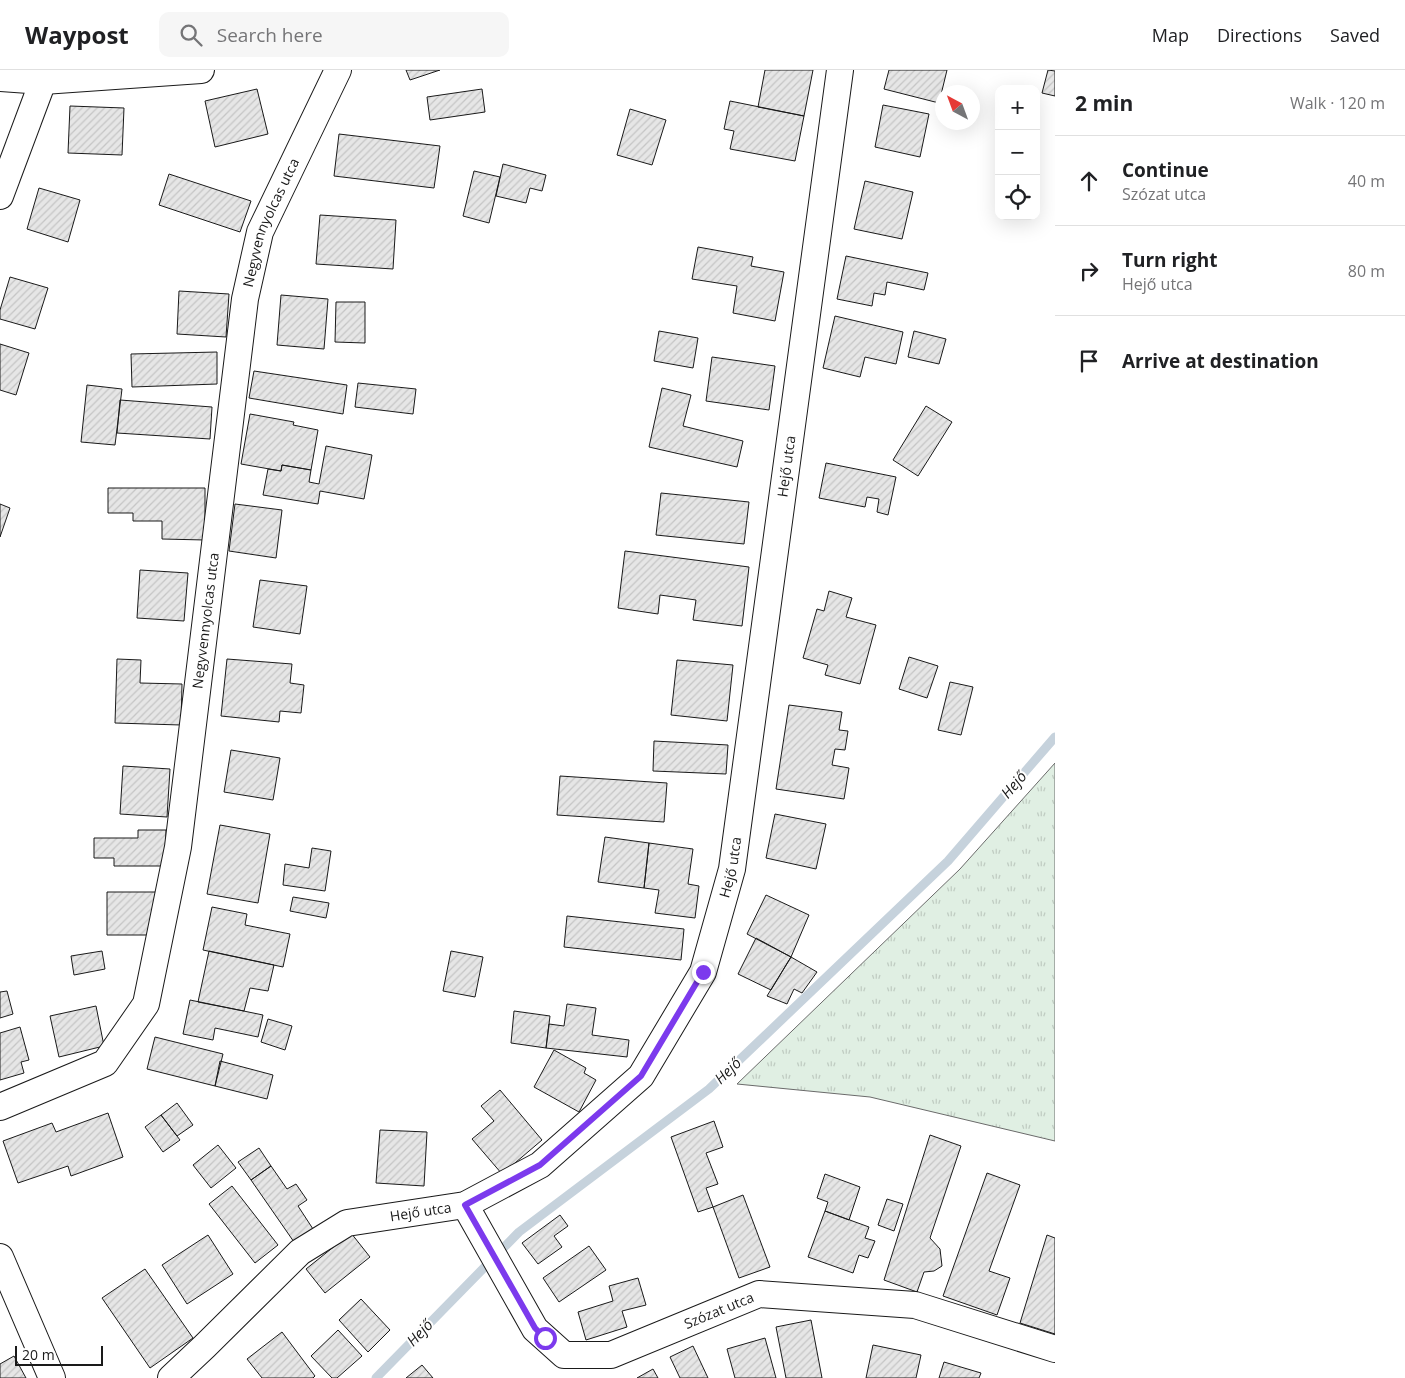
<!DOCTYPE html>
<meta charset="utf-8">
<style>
:root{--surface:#fff;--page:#f6f6f6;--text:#202124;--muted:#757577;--line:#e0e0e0}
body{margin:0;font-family:"Open Sans",sans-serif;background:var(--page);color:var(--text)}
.controls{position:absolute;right:15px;top:15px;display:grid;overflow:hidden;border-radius:10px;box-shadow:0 5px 20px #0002}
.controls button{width:45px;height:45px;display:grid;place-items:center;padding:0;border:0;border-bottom:1px solid var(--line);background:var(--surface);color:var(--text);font:25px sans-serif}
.compass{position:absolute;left:935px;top:15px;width:45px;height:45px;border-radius:50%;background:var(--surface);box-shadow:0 5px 20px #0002;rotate:319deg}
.scale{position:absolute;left:15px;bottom:12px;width:88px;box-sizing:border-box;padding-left:5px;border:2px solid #1a1a1a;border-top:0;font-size:14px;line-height:18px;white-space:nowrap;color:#1a1a1a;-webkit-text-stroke:4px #fff;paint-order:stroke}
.stop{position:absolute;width:15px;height:15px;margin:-11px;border:4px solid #7c3aed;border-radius:50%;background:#fff}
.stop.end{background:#7c3aed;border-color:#fff;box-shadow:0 1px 5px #0008}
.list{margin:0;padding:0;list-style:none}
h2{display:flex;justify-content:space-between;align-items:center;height:65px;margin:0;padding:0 20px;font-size:21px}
h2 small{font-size:16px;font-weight:400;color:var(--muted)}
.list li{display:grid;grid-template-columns:32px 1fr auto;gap:15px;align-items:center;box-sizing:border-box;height:90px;padding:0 20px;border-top:1px solid var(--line)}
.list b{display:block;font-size:19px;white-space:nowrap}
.list p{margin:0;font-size:16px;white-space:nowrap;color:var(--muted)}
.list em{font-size:16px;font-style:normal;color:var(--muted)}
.icon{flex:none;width:28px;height:28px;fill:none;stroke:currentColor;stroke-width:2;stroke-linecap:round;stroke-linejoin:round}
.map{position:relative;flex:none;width:1055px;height:1308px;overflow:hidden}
header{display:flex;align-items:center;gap:30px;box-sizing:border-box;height:70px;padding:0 25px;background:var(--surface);border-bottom:1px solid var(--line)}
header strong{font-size:24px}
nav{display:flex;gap:28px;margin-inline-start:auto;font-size:18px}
.search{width:350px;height:45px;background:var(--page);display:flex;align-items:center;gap:12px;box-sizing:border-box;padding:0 18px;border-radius:10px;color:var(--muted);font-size:19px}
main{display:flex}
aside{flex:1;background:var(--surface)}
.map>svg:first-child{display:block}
.grass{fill:url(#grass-tufts);stroke:#6a6a6a}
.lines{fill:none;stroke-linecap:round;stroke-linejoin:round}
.stream{stroke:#c6d2dc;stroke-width:9}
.building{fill:url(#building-hatch);stroke:#1a1a1a}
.minor-casing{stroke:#1a1a1a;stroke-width:28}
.minor{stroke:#fff;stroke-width:26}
.route{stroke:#7c3aed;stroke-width:6}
.labels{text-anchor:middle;stroke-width:4;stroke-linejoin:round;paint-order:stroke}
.street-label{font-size:14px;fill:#1a1a1a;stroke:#fff}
.water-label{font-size:15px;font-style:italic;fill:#1a1a1a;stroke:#fff}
</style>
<header>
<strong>Waypost</strong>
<div class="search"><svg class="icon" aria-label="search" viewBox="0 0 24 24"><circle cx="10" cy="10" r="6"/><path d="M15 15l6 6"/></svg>Search here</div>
<nav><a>Map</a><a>Directions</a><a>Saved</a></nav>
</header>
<main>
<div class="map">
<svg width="1055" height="1308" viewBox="0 0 1055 1308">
<defs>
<pattern id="grass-tufts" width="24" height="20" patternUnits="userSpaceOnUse" patternTransform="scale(1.25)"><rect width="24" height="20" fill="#e0efe3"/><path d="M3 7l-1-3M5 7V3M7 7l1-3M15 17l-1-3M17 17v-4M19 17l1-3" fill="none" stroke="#c0ccc2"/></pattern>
<pattern id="building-hatch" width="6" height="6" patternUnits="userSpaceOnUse" patternTransform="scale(1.25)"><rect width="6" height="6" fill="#e6e6e6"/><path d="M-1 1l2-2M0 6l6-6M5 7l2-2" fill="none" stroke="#c5c5c5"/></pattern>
</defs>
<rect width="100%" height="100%" fill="#fff"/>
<path class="grass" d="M1055,693V1071L870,1027L737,1014L960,799Z"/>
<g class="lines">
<path class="stream" d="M376,1308L519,1162L709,1019L948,791L1055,667"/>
</g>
<path class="building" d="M406,0H440L410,10Z
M765,0H813L804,46L758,37Z
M889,0H947L939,33L884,19Z
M1048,0L1055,1V26L1042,23Z
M257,19L268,64L215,77L205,31Z
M482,19L485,42L430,50L427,27Z
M730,31L804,46L795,91L730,79L734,61L724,59Z
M883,35L929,44L920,87L875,77Z
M70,36L124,38L122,85L68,83Z
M630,39L666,50L652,95L617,85Z
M339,64L440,76L434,118L334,106Z
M503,94L546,105L542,121L530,118L526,133L496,126Z
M474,101L500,107L489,153L463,146Z
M169,104L251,131L240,162L159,135Z
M865,111L913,122L902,169L854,159Z
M39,118L80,130L68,172L27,159Z
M320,145L396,150L393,199L316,194Z
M698,177L753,187L751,196L784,202L775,251L733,243L737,216L692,209Z
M846,186L928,203L924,220L887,212L885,225L874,223L872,236L837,229Z
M10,207L48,218L35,259L0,249V240Z
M179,221L229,224L226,267L177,264Z
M281,225L328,229L324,279L277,275Z
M336,232H365V273L335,272Z
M835,246L903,262L896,294L865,287L860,307L823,298Z
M659,261L698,268L693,298L654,291Z
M914,261L946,269L939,294L908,287Z
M0,274L29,283L16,325L0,320Z
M217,282V314L132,317L131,284Z
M712,287L775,296L769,340L706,331Z
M254,301L347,315L343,344L249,328Z
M358,313L416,319L413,344L355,337Z
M87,315L122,319L115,375L81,372Z
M662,318L691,325L683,356L743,371L737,397L649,377Z
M120,330L212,337L210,369L117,363Z
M926,336L952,352L918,406L893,390Z
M250,344L294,352L293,355L318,360L311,400L282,395L281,401L241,394Z
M326,376L372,385L364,429L320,421L318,434L263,425L268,399L281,401L282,395L311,400L309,412L319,414Z
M826,393L896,407L888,445L877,442L879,429L867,427L865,437L819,428Z
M108,418H205V470L162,469V451H133V443H108Z
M661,423L749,432L744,474L656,465Z
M0,434L10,438L0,467Z
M235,434L282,440L276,488L229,481Z
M625,481L749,497L742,556L693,550L696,530L660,525L658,544L618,538Z
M140,500L188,503L184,551L137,548Z
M260,510L307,516L300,564L253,557Z
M829,521L852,528L846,547L876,555L860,614L825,605L828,595L803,588L817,539L824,541Z
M909,587L938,596L927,628L899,619Z
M117,589L141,590L140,613L182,614L181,655L115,653Z
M227,589L292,594L290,613L304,615L301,643L280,641L279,652L221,646Z
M677,590L733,595L727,651L671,645Z
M950,612L973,617L961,665L938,660Z
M789,635L842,642L839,660L848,661L845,680L835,679L832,695L849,698L844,729L776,719Z
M654,671L728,675L726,704L653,701Z
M231,680L280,688L273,730L224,722Z
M123,696L170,699L167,747L120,744Z
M560,706L667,713L664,752L557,745Z
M775,744L826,754L816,799L766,788Z
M220,755L270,764L258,833L207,824Z
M138,760H166V796H114V788H94V768H138Z
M605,767L649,773L644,818L598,812Z
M649,773L693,779L688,814L699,816L695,848L655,843L659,820L644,818Z
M312,778L331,781L325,821L283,815L285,794L309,798Z
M107,822H156L155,865H107Z
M766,825L809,845L791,887L747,864Z
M293,827L329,833L326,848L290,841Z
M212,837L247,844L245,855L290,864L283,897L203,880Z
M567,846L684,859L681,890L564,877Z
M756,868L791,887L771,920L738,904Z
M102,881L105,899L74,905L71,886Z
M209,881L274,895L268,921L250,918L244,941L198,932Z
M451,881L483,887L475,927L443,921Z
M791,887L817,902L802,923L794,919L787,934L767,926Z
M7,921L13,944L0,948V922Z
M190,930L263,945L258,967L215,958L213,970L183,964Z
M567,934L596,938L592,965L629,970L627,987L546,978L549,954L564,956Z
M96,936L104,976L59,987L50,946Z
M514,941L550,946L546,978L511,973Z
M268,949L292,956L285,980L261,972Z
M20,957L29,990L21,992L24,1003L0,1010V963Z
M155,967L223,984L215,1016L147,999Z
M554,980L586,998L584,1003L596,1010L579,1042L534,1017Z
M220,991L273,1005L267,1029L215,1016Z
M500,1020L542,1070L502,1104L472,1069L494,1051L481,1036Z
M177,1033L193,1055L177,1066L161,1045Z
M108,1043L123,1087L71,1106L68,1096L18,1113L3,1071L52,1053L56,1062Z
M161,1045L180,1070L163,1082L145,1057Z
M714,1051L723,1077L706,1083L718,1114L706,1118L713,1137L698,1142L671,1067Z
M380,1060L427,1062L424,1116L376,1113Z
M930,1065L961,1076L930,1168L940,1179L942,1196L934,1201L924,1202L917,1222L884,1210Z
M218,1075L236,1098L211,1118L193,1095Z
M259,1078L271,1096L251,1110L238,1092Z
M271,1096L287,1119L296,1114L307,1130L298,1136L313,1159L294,1172L251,1110Z
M987,1103L1020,1115L989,1201L1010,1208L997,1245L943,1226Z
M825,1104L860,1117L849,1150L825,1141L828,1132L817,1128Z
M232,1116L278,1175L255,1193L209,1134Z
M743,1125L770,1197L739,1208L713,1137Z
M887,1129L903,1134L894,1161L878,1155Z
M825,1141L869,1157L865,1168L875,1171L868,1188L859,1185L853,1203L808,1187Z
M560,1145L568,1156L554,1166L562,1177L538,1194L522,1173Z
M351,1163L370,1187L325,1223L306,1199Z
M208,1165L233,1204L187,1234L162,1195Z
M1047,1165L1055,1168V1264L1020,1253Z
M589,1176L606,1200L559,1232L543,1208Z
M145,1199L193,1268L150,1298L102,1228Z
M638,1208L646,1235L622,1241L627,1257L586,1270L578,1242L613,1231L609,1216Z
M361,1229L390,1260L368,1282L339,1250Z
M811,1250L822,1308H786L776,1257Z
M338,1260L362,1286L337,1308H332L311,1286Z
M282,1262L315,1306L313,1308H262L247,1289Z
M765,1268L776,1308H735L727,1279Z
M873,1275L921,1285L916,1308H866Z
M693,1276L708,1308H680L670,1287Z
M14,1286L26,1308H0V1294Z
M944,1292L981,1303L979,1308H939Z
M422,1295L433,1308H406Z
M653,1299L658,1308H637Z"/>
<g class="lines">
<defs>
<g id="minor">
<path d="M0,8L43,11L201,0"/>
<path d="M0,126L43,11"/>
<path id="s1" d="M0,1037L105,993L146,934L178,777L245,229L260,162L338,0"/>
<path id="s2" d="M465,1135L535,1259L564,1285H611L759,1224L915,1235L1055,1279"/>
<path d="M0,1187L52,1308"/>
<path id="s3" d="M171,1308L205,1276L300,1182L347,1153L465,1135L540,1095L641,1006L703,902L732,799L840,0"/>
</g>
</defs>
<use href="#minor" class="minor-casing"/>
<use href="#minor" class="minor"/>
</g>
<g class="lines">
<path class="route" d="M545,1268L535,1258L465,1135L540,1095L641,1006L703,902"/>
</g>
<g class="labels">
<g class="street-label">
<text dy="5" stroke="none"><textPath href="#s1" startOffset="979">Negyvennyolcas utca</textPath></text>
<text dy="5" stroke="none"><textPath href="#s3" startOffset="1209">Hejő utca</textPath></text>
<text dy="5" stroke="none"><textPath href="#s1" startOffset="574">Negyvennyolcas utca</textPath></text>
<text dy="5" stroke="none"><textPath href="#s3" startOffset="804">Hejő utca</textPath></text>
<text dy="5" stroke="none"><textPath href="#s3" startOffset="310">Hejő utca</textPath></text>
<text dy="5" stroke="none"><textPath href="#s2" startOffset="345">Szózat utca</textPath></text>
</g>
<g class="water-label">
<text transform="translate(1014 715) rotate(-49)" y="5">Hejő</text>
<text transform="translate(728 1001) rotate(-44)" y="5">Hejő</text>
<text transform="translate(420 1263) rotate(-46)" y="5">Hejő</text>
</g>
</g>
</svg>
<div class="controls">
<button>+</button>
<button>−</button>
<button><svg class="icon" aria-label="locate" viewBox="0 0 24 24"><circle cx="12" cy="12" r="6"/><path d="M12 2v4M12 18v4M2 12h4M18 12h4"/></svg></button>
</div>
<svg class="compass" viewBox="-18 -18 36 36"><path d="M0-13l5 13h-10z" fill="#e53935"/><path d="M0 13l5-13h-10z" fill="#757577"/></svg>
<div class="scale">20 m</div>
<div class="stop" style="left:545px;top:1268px"></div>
<div class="stop end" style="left:703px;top:902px"></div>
</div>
<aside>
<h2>2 min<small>Walk · 120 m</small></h2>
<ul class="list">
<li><svg class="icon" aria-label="ahead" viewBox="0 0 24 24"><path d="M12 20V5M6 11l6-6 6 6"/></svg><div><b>Continue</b><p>Szózat utca</p></div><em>40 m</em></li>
<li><svg class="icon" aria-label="right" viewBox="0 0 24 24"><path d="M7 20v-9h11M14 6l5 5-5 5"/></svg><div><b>Turn right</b><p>Hejő utca</p></div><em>80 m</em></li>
<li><svg class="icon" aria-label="arrive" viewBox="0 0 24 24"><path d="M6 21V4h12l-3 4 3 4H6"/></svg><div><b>Arrive at destination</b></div></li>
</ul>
</aside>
</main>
